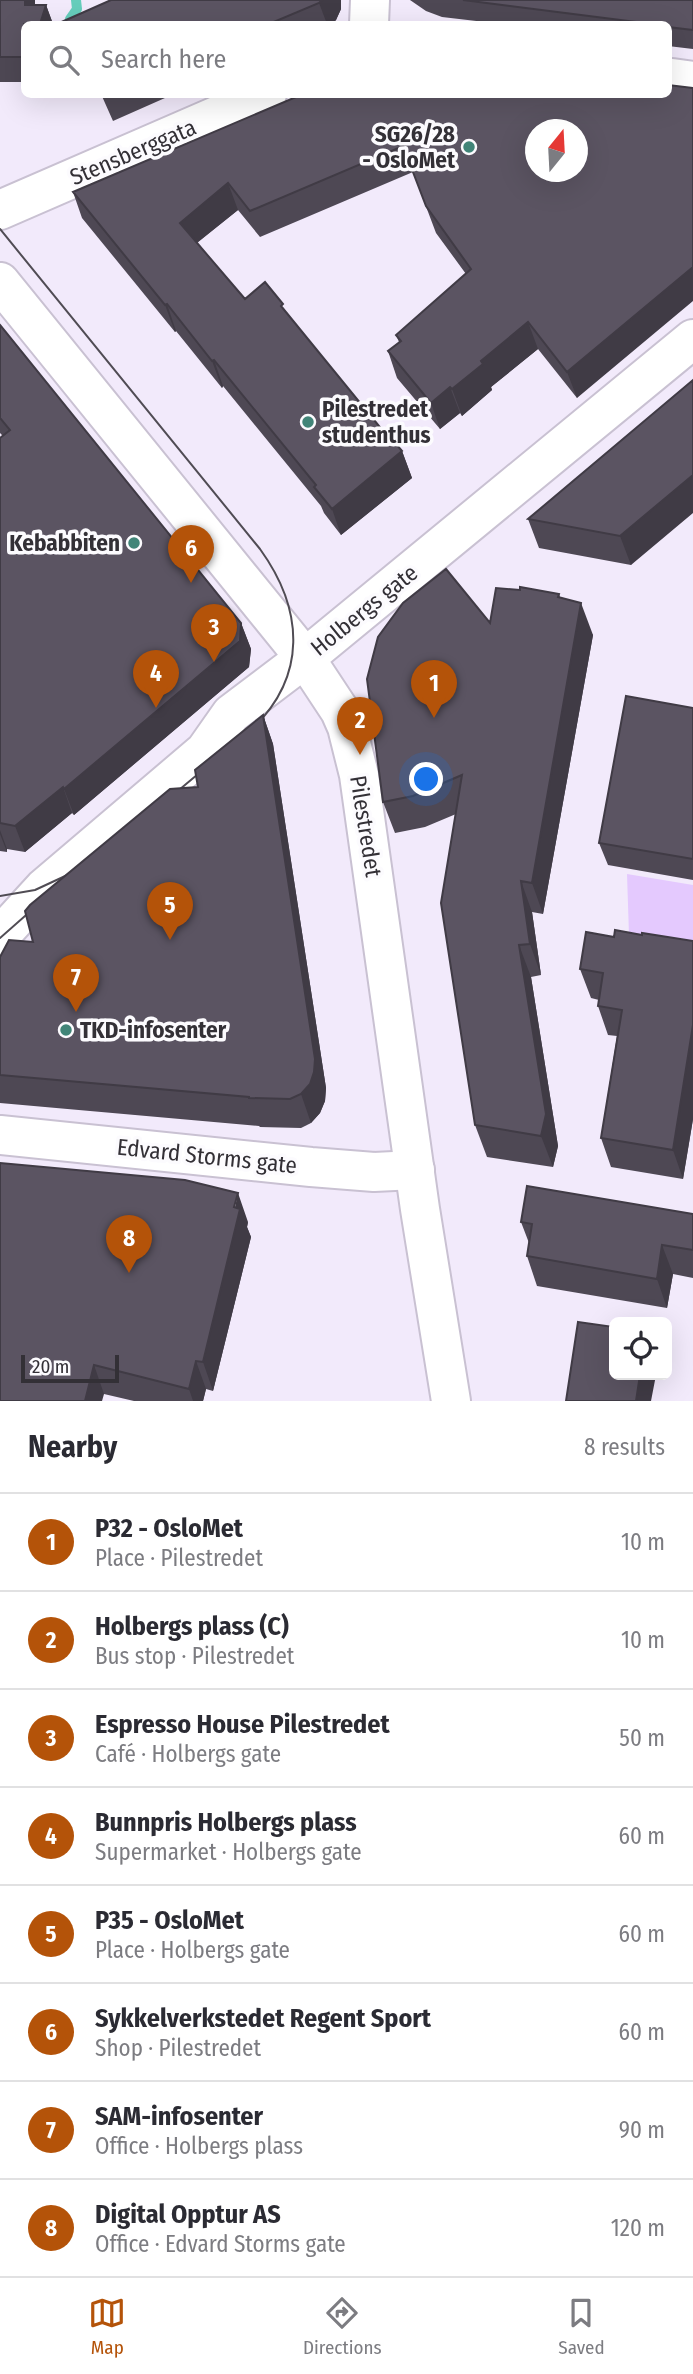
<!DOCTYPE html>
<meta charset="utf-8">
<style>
:root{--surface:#fff;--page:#f7f7f7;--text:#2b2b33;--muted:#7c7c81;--line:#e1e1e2;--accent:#b45309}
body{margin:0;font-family:"Fira Sans Condensed",sans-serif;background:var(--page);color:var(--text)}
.controls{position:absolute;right:21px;bottom:21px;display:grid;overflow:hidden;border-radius:10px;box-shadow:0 7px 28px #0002}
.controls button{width:63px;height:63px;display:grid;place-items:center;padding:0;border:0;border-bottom:2px solid var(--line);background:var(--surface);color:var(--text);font:35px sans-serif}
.compass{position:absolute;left:525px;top:119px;width:63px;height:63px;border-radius:50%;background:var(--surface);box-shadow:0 7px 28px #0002;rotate:18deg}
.scale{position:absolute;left:21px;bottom:18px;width:98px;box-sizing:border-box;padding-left:7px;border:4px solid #333036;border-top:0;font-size:19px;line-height:24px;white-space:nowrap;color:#333036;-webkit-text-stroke:5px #fcfbfe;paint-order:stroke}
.you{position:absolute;left:427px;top:780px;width:24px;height:24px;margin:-18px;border:5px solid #fff;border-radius:50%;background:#1a73e8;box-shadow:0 0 0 10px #1a73e833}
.badge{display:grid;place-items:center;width:46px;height:46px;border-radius:50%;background:var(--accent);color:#fff;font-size:23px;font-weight:700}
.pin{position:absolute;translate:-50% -58px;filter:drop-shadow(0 2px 4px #0008)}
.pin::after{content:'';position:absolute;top:37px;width:24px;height:21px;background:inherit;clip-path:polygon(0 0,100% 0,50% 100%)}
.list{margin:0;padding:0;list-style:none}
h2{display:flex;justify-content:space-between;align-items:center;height:91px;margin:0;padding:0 28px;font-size:30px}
h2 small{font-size:23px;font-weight:400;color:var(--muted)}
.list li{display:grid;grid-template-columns:46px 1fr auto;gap:21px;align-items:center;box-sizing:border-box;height:98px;padding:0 28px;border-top:2px solid var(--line)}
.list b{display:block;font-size:26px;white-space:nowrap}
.list p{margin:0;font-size:23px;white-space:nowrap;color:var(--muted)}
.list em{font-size:23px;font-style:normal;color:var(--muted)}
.icon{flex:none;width:38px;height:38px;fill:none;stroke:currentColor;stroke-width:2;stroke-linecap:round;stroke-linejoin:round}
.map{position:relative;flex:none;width:693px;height:1401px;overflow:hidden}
.search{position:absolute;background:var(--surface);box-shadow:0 7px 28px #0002;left:21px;right:21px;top:21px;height:77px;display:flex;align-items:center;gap:18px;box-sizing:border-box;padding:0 24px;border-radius:10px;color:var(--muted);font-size:26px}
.sheet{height:875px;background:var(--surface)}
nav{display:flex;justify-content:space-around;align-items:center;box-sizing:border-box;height:98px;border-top:2px solid var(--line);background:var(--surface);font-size:19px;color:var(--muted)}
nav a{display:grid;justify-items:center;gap:4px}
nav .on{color:var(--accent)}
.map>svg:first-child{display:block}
.green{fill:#e4c9fe}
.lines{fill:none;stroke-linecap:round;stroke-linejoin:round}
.stream{stroke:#66cdbb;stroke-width:10}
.minor-casing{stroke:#c9c1d2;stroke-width:42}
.tertiary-casing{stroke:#c9c1d2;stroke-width:42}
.secondary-casing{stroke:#c9c1d2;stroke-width:42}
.minor{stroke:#fff;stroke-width:38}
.tertiary{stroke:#fff;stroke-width:38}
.secondary{stroke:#fff;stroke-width:38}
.tram{stroke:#504c54;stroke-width:2}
.wall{fill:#4e4854}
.shaded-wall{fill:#403b45}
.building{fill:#5b5462;stroke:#403b45;stroke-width:2;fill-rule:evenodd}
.poi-dot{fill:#418578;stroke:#fcfbfe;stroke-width:2.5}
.labels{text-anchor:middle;stroke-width:7;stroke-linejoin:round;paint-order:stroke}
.poi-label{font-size:23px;font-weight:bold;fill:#333036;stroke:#fcfbfe;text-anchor:end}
.street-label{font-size:23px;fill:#333036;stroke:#fcfbfe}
</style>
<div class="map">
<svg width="693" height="1401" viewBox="0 0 693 1401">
<rect width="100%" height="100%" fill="#f2eafb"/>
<path class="green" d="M627,874L693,885V946L629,935Z"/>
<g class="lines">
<path class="stream" d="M69,24L70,19L77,9L76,0"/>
<defs>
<path id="minor" d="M369,24L370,0
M672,78L693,81
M0,210L267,94
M0,936L44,888L205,751L231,714L305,658
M0,1135L311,1167L374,1172L415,1170"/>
<path id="tertiary" d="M305,658L693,339"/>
<path id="secondary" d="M0,282L305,658L340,711L347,727L359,775L420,1209L451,1401"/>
</defs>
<use href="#minor" class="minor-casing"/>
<use href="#tertiary" class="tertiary-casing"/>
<use href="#secondary" class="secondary-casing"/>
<use href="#minor" class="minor"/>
<use href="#tertiary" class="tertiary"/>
<use href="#secondary" class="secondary"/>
<path class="tram" d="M0,229L260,549C304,610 308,677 250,731
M167,800L210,764
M0,896L35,890L76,871
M0,938L42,901"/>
</g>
<path class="wall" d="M0,0H35V5H46L53,24H24V82H0Z
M111,0H341V9L336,20L332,24H57Z
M410,0H693V49L668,46V24H502L442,17L426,11Z
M101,94H174L113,121Z
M668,94L577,398L538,349L491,387L492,390L462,416L460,413L440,429L397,378L388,351L399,342L396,335L466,274L436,233L413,172L260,237L238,210L197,243L245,299L286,313L383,431L402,451L412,478L341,535L324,513L321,506L223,386L222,388L176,331L175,332L82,218L73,192Z
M0,325L241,623L251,649L249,667L74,815L72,813L25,852L7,849V852L0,851V438L3,436L0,433Z
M693,380L631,565L539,548L528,519Z
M559,594L560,597L593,635L543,914L532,912L541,975L531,977L558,1146L553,1167L487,1157L475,1125L456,814L425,827L395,833L383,802L490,623Z
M693,708V880L608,865L599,843Z
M263,715L273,744L326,1088L325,1101L320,1113L311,1123L301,1128L260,1127L259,1126L0,1103V957L33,942L198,787Z
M642,935L693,941V1119L683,1179L611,1167L601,1138L617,1036L608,1035L598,1006L599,1000L591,998L580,969Z
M693,1214V1278L673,1274L667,1308L537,1286L527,1256L529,1243L521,1222Z
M248,1222L247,1227L251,1237L213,1391L206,1389L203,1401H134L104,1394L0,1401Z"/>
<path class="shaded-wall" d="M25,0H35L34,24L25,5Z
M322,0H341V9L336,20L332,24H327L319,3Z
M46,5L53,24H40Z
M228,183L238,210L189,249L180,223Z
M693,267V301L577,398L567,372Z
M167,304L176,331L175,332L165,305Z
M528,322L538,349L491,387L492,390L462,416L452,389L481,361Z
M214,360L223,386L222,388L212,361Z
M450,387L460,413L440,429L431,403Z
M402,451L412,478L341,535L332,509Z
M693,475V513L631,565L620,536Z
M581,603L593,635L543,914L532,883Z
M241,623L251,649L249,667L74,815L64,789Z
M263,715L273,744L326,1088L325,1101L320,1113L311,1123L301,1094Z
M63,787L72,813L25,852L15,826Z
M0,830L7,849V852L0,834Z
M521,881L532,912L541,975L530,944Z
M519,945L531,977L558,1146L553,1167L541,1136Z
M693,1025V1119L683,1179L673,1150Z
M238,1193L248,1222L247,1227L251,1237L213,1391L203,1362Z
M662,1245L673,1274L667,1308L657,1279Z
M196,1361L206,1389L203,1401H193L189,1389Z
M94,1365L104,1394L102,1401H85Z
M640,1375H656L651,1401H636Z"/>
<path class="building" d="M0,0H25V5H46L40,24H24V57H0Z
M111,0H322L319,3L269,24H57Z
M463,0H693V30L668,27V24H652Z
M668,85L693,88V267L567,372L528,322L481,361L483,364L452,389L450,387L431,403L388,351L401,341L396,335L471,269L426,206L403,146L250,211L228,183L180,223L245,299L265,282L283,304L281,306L383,431L384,430L402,451L332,509L314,487L316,485L214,360L212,361L167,304L165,305L73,192L303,94H668ZM536,130H578V172H536Z
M0,325L241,623L240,641L64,789L63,787L15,826L0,823V438L10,430L0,418Z
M693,380V475L620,536L528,519Z
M446,569L490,623L496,588L520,590V587L559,594L558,597L581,603L532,883L521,881L530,944L519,945L546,1114L541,1136L475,1125L441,903L462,775L413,796L383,802L367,679L378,637L403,603Z
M626,696L693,708V859L599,843Z
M263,715L315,1059L314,1072L310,1084L301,1094L290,1099L249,1098V1097L0,1075V957L9,940L33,942L25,911L30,905L170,789L198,787L195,770Z
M615,930L642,935V933L693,941V1025L673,1150L601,1138L622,1010L598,1006L603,973L580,969L586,932L614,937Z
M0,1163L185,1180L238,1193L234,1207L240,1209L203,1362L196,1361L189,1389L94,1365L85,1401H0Z
M527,1186L693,1214V1250L662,1245L657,1279L527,1256L532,1224L521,1222Z
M578,1322L614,1327V1375H640L636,1401H566Z"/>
<g class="poi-dot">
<circle cx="469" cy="147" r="7"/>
<circle cx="308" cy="422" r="7"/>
<circle cx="134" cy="543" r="7"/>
<circle cx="66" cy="1030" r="7"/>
</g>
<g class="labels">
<g class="poi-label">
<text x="455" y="142">SG26/28<tspan x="455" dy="26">- OsloMet</tspan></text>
<text x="322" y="417" text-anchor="start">Pilestredet<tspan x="322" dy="26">studenthus</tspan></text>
<text x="120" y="551">Kebabbiten</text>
<text x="80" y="1038" text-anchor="start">TKD-infosenter</text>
</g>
<g class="street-label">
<text transform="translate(133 152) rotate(-23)" y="8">Stensberggata</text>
<text transform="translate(364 610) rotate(-39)" y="8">Holbergs gate</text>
<text transform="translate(366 826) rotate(81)" y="8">Pilestredet</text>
<text transform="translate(207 1156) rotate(6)" y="8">Edvard Storms gate</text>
</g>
</g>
</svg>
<div class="controls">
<button><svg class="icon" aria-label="locate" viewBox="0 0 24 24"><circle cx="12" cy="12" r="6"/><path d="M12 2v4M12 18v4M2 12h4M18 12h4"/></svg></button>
</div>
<svg class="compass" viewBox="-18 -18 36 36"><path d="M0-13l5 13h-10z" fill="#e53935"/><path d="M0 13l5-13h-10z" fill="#7c7c81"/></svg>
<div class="scale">20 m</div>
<div class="you"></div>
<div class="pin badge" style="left:434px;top:718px">1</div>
<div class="pin badge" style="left:360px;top:755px">2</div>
<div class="pin badge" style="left:214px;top:662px">3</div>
<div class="pin badge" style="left:156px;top:708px">4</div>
<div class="pin badge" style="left:170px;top:940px">5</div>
<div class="pin badge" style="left:191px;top:583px">6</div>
<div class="pin badge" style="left:76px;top:1012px">7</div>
<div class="pin badge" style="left:129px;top:1273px">8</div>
<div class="search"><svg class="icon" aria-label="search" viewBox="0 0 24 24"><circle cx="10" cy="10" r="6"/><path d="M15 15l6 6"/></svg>Search here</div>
</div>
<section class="sheet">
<h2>Nearby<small>8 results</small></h2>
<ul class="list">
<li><span class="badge">1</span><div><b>P32 - OsloMet</b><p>Place · Pilestredet</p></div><em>10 m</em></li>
<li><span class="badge">2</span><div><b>Holbergs plass (C)</b><p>Bus stop · Pilestredet</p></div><em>10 m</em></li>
<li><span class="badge">3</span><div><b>Espresso House Pilestredet</b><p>Café · Holbergs gate</p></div><em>50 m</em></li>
<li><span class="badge">4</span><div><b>Bunnpris Holbergs plass</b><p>Supermarket · Holbergs gate</p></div><em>60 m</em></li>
<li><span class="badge">5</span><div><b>P35 - OsloMet</b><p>Place · Holbergs gate</p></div><em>60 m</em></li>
<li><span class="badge">6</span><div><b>Sykkelverkstedet Regent Sport</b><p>Shop · Pilestredet</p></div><em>60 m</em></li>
<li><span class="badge">7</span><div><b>SAM-infosenter</b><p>Office · Holbergs plass</p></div><em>90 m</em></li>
<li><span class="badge">8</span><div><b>Digital Opptur AS</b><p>Office · Edvard Storms gate</p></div><em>120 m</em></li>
</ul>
</section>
<nav>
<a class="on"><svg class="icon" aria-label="map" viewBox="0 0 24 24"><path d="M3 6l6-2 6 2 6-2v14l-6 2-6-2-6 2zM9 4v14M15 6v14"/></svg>Map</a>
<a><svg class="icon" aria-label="directions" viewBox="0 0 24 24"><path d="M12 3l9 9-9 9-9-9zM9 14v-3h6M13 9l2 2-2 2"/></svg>Directions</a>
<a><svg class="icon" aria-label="saved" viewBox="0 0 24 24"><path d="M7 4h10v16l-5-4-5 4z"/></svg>Saved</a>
</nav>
